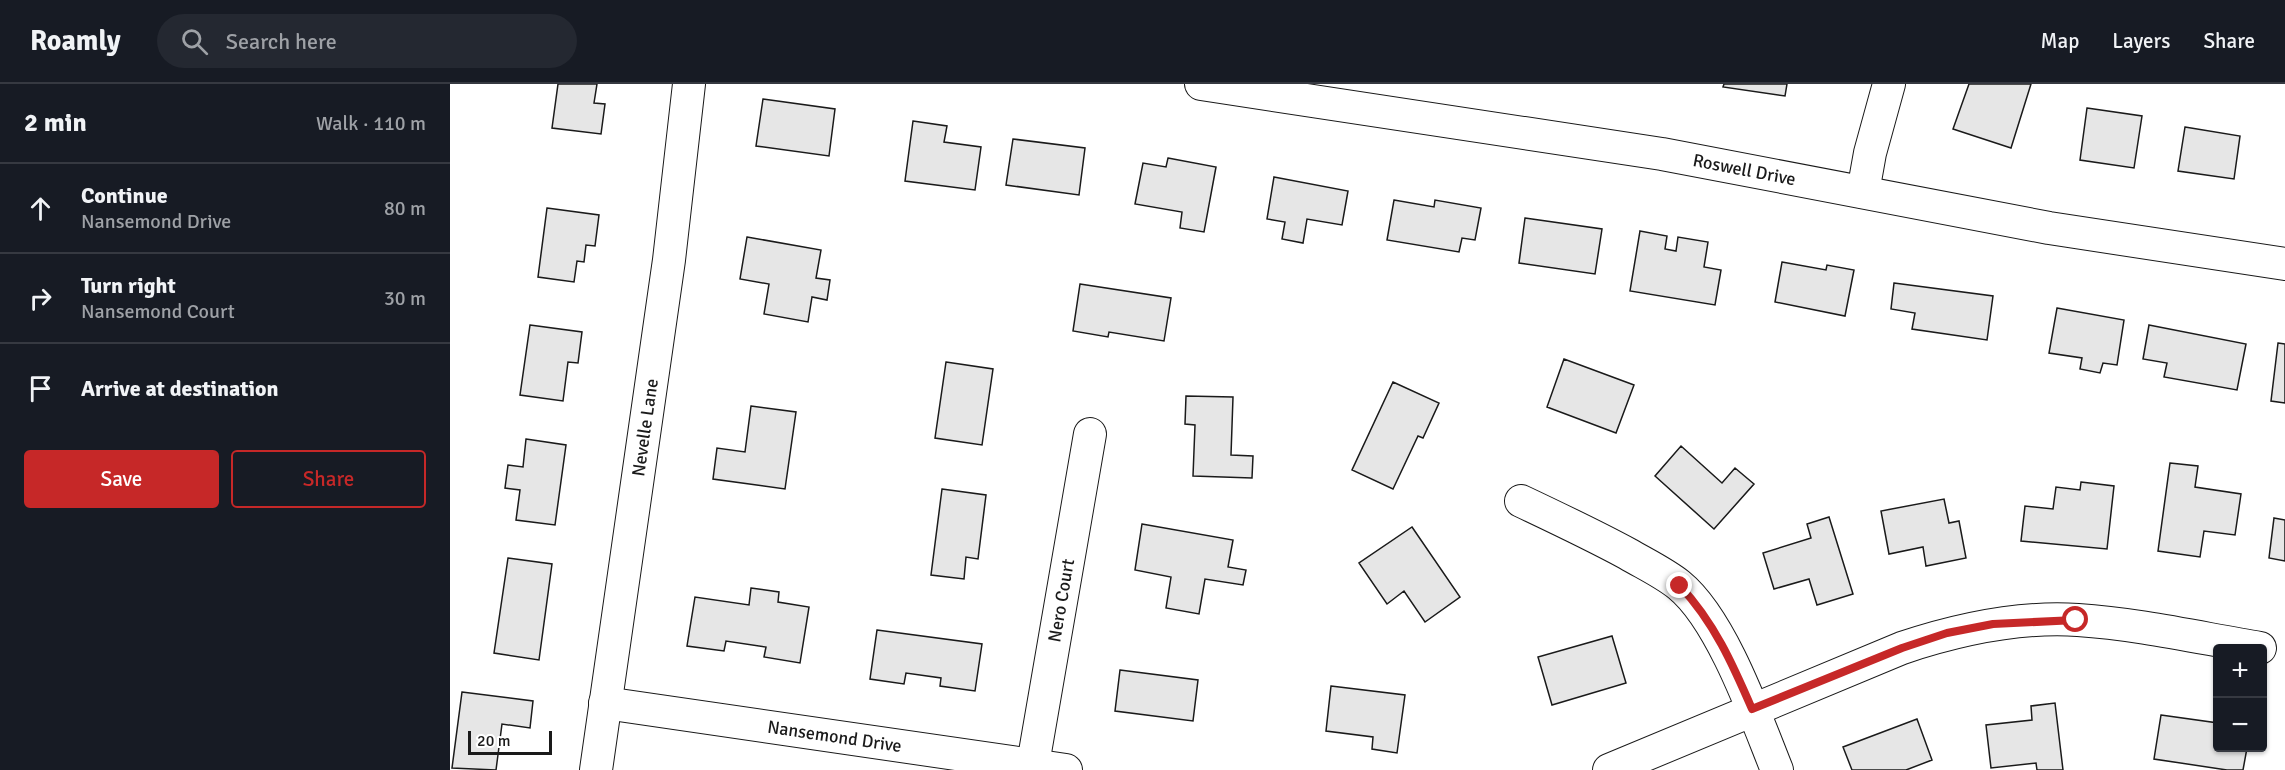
<!DOCTYPE html>
<meta charset="utf-8">
<style>
:root{--surface:#171b24;--page:#242831;--text:#f1f3f6;--muted:#9ea1a6;--line:#363941;--accent:#c62828}
body{margin:0;font-family:Signika,sans-serif;background:var(--page);color:var(--text)}
.controls{position:absolute;right:18px;bottom:18px;display:grid;overflow:hidden;border-radius:6px;box-shadow:0 2px 4px #0004}
.controls button{width:54px;height:54px;display:grid;place-items:center;padding:0;border:0;border-bottom:2px solid var(--line);background:var(--surface);color:var(--text);font:30px sans-serif}
.scale{position:absolute;left:18px;bottom:15px;width:84px;box-sizing:border-box;padding-left:6px;border:3px solid #1a1a1a;border-top:0;font-size:16px;line-height:21px;white-space:nowrap;color:#1a1a1a;-webkit-text-stroke:4px #fff;paint-order:stroke}
.stop{position:absolute;width:18px;height:18px;margin:-14px;border:4px solid #c62828;border-radius:50%;background:#fff}
.stop.end{background:#c62828;border-color:#fff;box-shadow:0 2px 6px #0008}
.list{margin:0;padding:0;list-style:none}
h2{display:flex;justify-content:space-between;align-items:center;height:78px;margin:0;padding:0 24px;font-size:26px}
h2 small{font-size:20px;font-weight:400;color:var(--muted)}
.list li{display:grid;grid-template-columns:39px 1fr auto;gap:18px;align-items:center;box-sizing:border-box;height:90px;padding:0 24px;border-top:2px solid var(--line)}
.list b{display:block;font-size:22px;white-space:nowrap}
.list p{margin:0;font-size:20px;white-space:nowrap;color:var(--muted)}
.list em{font-size:20px;font-style:normal;color:var(--muted)}
.actions{display:flex;gap:12px;padding:18px 24px}
.actions a{flex:1;padding:14px 0;border:2px solid var(--accent);border-radius:6px;text-align:center;font-size:21px;color:var(--accent)}
.actions .main{background:var(--accent);color:#fff}
.icon{flex:none;width:33px;height:33px;fill:none;stroke:currentColor;stroke-width:2;stroke-linecap:round;stroke-linejoin:round}
.map{position:relative;flex:none;width:1835px;height:686px;overflow:hidden}
header{display:flex;align-items:center;gap:36px;box-sizing:border-box;height:84px;padding:0 30px;background:var(--surface);border-bottom:2px solid var(--line)}
header strong{font-size:28px}
nav{display:flex;gap:33px;margin-inline-start:auto;font-size:21px}
.search{width:420px;height:54px;background:var(--page);display:flex;align-items:center;gap:15px;box-sizing:border-box;padding:0 21px;border-radius:33px;color:var(--muted);font-size:22px}
main{display:flex}
aside{flex:1;background:var(--surface)}
.map>svg:first-child{display:block}
.building{fill:#e6e6e6;stroke:#1a1a1a;stroke-width:1.5}
.lines{fill:none;stroke-linecap:round;stroke-linejoin:round}
.minor-casing{stroke:#1a1a1a;stroke-width:34}
.minor{stroke:#fff;stroke-width:32}
.route{stroke:#c62828;stroke-width:8}
.labels{text-anchor:middle;stroke-width:4.5;stroke-linejoin:round;paint-order:stroke}
.street-label{font-size:18px;fill:#1a1a1a;stroke:#fff}
</style>
<header>
<strong>Roamly</strong>
<div class="search"><svg class="icon" aria-label="search" viewBox="0 0 24 24"><circle cx="10" cy="10" r="6"/><path d="M15 15l6 6"/></svg>Search here</div>
<nav><a>Map</a><a>Layers</a><a>Share</a></nav>
</header>
<main>
<aside>
<h2>2 min<small>Walk · 110 m</small></h2>
<ul class="list">
<li><svg class="icon" aria-label="ahead" viewBox="0 0 24 24"><path d="M12 20V5M6 11l6-6 6 6"/></svg><div><b>Continue</b><p>Nansemond Drive</p></div><em>80 m</em></li>
<li><svg class="icon" aria-label="right" viewBox="0 0 24 24"><path d="M7 20v-9h11M14 6l5 5-5 5"/></svg><div><b>Turn right</b><p>Nansemond Court</p></div><em>30 m</em></li>
<li><svg class="icon" aria-label="arrive" viewBox="0 0 24 24"><path d="M6 21V4h12l-3 4 3 4H6"/></svg><div><b>Arrive at destination</b></div></li>
</ul>
<div class="actions"><a class="main">Save</a><a>Share</a></div>
</aside>
<div class="map">
<svg width="1835" height="686" viewBox="0 0 1835 686">
<rect width="100%" height="100%" fill="#fff"/>
<path class="building" d="M108,0H147L144,19L155,20L151,50L102,44Z
M1274,0H1337L1335,12L1273,3Z
M1519,0H1581L1561,64L1503,45Z
M313,15L385,25L379,72L306,62Z
M1637,24L1692,32L1684,84L1630,76Z
M463,37L497,42L494,58L531,63L525,106L455,97Z
M1735,43L1790,52L1784,95L1728,87Z
M563,55L635,64L629,111L556,101Z
M718,74L766,83L754,148L730,144L732,128L685,120L693,79L716,83Z
M824,93L898,107L892,141L857,135L853,159L832,155L835,138L817,135Z
M944,116L984,123L985,116L1031,124L1025,156L1012,154L1009,168L937,156Z
M97,124L149,131L145,162L136,161L134,178L127,177L124,198L88,193Z
M1075,134L1152,145L1145,190L1069,179Z
M1190,147L1217,152L1215,165L1226,167L1228,153L1258,158L1254,183L1271,186L1265,221L1180,207Z
M297,153L371,166L366,194L380,196L377,216L362,213L358,238L314,230L319,200L290,195Z
M1332,178L1376,186L1377,181L1404,186L1395,232L1325,218Z
M1444,199L1543,212L1537,256L1462,245L1465,229L1441,225Z
M630,200L721,214L714,257L659,248L658,253L623,247Z
M1607,224L1674,236L1667,281L1653,279L1650,289L1630,285L1632,274L1599,269Z
M80,241L132,248L128,279L118,278L113,317L70,311Z
M1699,241L1796,260L1787,306L1714,293L1717,279L1693,275Z
M1828,259L1835,260V319L1821,317Z
M1114,275L1184,301L1166,349L1097,323Z
M496,278L543,285L532,361L485,354Z
M943,298L989,319L973,354L968,352L943,405L902,386Z
M736,312L783,313L781,371L803,372L802,394L743,392L745,341L735,340Z
M301,322L346,328L335,405L263,395L267,364L295,368Z
M76,355L116,361L105,441L66,436L70,406L55,404L58,381L73,383Z
M1231,362L1272,399L1285,384L1304,400L1264,445L1205,392Z
M1720,379L1748,382L1745,403L1791,410L1785,451L1754,447L1750,473L1708,467Z
M1631,398L1664,402L1657,465L1571,457L1575,422L1603,425L1606,403L1630,406Z
M492,405L536,411L528,475L516,473L514,495L481,491Z
M1494,415L1499,439L1509,437L1516,474L1476,482L1473,463L1439,470L1431,427Z
M1379,433L1403,510L1367,521L1359,495L1324,505L1313,469L1361,454L1357,440Z
M1824,434L1835,436V477L1819,474Z
M692,440L783,456L778,483L796,486L793,501L755,495L749,530L716,524L721,493L685,486Z
M962,443L1010,513L975,538L954,507L937,520L909,479Z
M58,474L102,480L89,576L44,569Z
M301,504L329,508L328,518L359,523L350,579L314,573L316,563L276,557L274,567L237,562L245,513L299,521Z
M427,546L532,560L525,607L490,602L491,594L456,589L454,600L420,595Z
M1162,552L1176,599L1102,621L1088,573Z
M670,586L748,596L743,637L665,627Z
M881,602L955,611L947,669L922,665L923,653L876,647Z
M12,608L83,617L80,644L52,640L46,686L2,684Z
M1605,619L1613,686H1587L1586,679L1541,684L1536,641L1582,636L1581,622Z
M1711,631L1768,639V664H1797L1793,686H1777L1704,675Z
M1467,635L1482,676L1456,686H1402L1393,663Z"/>
<g class="lines">
<defs>
<g id="minor">
<path id="s1" d="M751,0L1212,70L1599,144L1835,180"/>
<path d="M1413,108L1420,69L1439,0"/>
<path d="M1071,417C1107,434 1143,451 1178,470C1195,480 1214,489 1229,501C1272,536 1306,634 1327,686"/>
<path id="s2" d="M155,619L616,686"/>
<path id="s3" d="M583,680L640,350"/>
<path id="s4" d="M146,686L219,176L239,0"/>
<path d="M1159,686L1452,564C1509,545 1568,532 1628,536C1689,540 1750,554 1810,564"/>
</g>
</defs>
<use href="#minor" class="minor-casing"/>
<use href="#minor" class="minor"/>
</g>
<g class="lines">
<path class="route" d="M1230,502C1264,538 1283,581 1302,625L1452,564L1497,549L1543,540L1626,536"/>
</g>
<g class="labels">
<g class="street-label">
<text dy="6" stroke="none"><textPath href="#s1" startOffset="550">Roswell Drive</textPath></text>
<text dy="6" stroke="none"><textPath href="#s4" startOffset="346">Nevelle Lane</textPath></text>
<text dy="6" stroke="none"><textPath href="#s3" startOffset="166">Nero Court</textPath></text>
<text dy="6" stroke="none"><textPath href="#s2" startOffset="232">Nansemond Drive</textPath></text>
</g>
</g>
</svg>
<div class="controls">
<button>+</button>
<button>−</button>
</div>
<div class="scale">20 m</div>
<div class="stop" style="left:1626px;top:536px"></div>
<div class="stop end" style="left:1230px;top:502px"></div>
</div>
</main>
